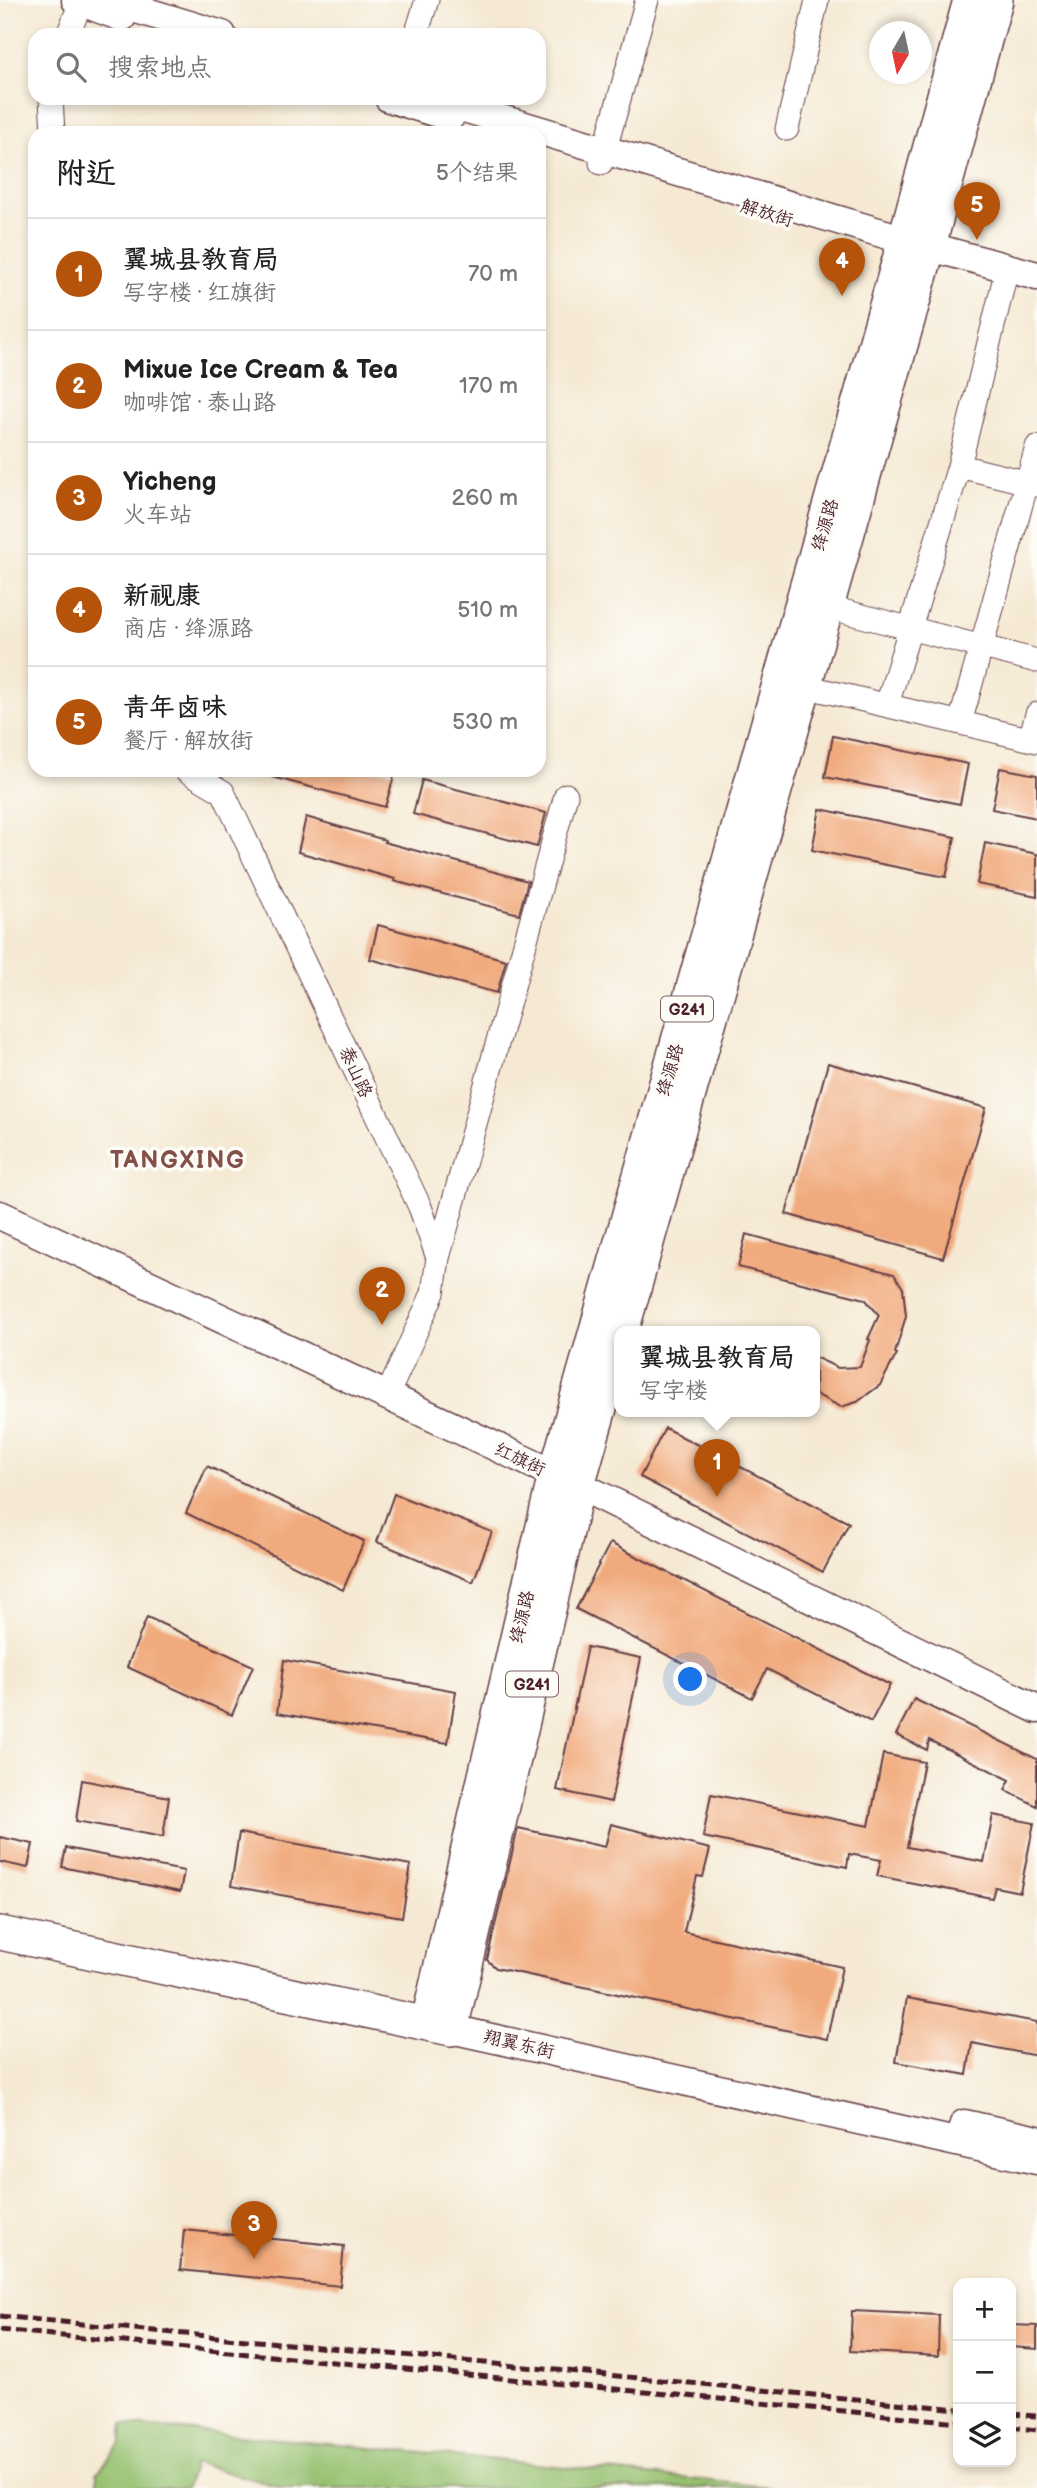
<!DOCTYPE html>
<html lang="zh">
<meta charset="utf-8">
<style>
:root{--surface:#fff;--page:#f2f2f2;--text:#222;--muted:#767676;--line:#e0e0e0;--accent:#b45309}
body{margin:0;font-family:"Balsamiq Sans","LXGW WenKai TC",sans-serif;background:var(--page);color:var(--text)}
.controls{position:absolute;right:21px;bottom:21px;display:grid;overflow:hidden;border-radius:14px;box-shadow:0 4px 10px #0003}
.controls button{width:63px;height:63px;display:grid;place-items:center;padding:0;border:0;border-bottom:2px solid var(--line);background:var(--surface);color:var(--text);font:35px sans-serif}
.compass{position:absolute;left:869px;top:21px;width:63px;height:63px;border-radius:50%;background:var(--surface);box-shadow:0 4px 10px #0003;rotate:189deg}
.you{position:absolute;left:691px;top:1680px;width:24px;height:24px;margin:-18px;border:5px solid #fff;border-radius:50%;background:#1a73e8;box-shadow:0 0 0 10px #1a73e833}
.badge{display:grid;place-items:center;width:46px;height:46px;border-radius:50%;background:var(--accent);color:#fff;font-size:23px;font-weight:700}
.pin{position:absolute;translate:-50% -58px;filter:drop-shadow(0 2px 4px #0008)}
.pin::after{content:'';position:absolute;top:37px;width:24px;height:21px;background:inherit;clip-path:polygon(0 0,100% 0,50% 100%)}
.popup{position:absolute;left:614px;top:1326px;width:206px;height:91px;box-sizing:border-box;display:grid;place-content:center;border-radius:14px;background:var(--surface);filter:drop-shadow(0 2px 5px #0005);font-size:23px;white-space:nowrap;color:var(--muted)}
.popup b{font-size:26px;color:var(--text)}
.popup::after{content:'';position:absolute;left:50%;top:100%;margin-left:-14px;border:14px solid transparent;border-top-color:var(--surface)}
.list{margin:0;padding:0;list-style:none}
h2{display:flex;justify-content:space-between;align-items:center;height:91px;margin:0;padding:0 28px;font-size:30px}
h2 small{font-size:23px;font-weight:400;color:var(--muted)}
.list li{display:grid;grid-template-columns:46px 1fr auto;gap:21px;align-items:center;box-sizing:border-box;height:112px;padding:0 28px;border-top:2px solid var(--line)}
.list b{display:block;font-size:26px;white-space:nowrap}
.list p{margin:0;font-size:23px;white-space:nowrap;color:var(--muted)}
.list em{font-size:23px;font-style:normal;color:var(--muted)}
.icon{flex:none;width:38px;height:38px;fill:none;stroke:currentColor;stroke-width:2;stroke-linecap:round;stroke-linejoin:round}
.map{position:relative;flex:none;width:1037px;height:2488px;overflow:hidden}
.search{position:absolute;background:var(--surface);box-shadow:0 4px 10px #0003;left:28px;top:28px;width:518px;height:77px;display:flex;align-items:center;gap:18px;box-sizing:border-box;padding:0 24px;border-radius:21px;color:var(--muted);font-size:26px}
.panel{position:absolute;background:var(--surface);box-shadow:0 4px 10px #0003;left:28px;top:126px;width:518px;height:651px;border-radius:21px}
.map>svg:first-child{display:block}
.green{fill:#96c16f;stroke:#70704d;stroke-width:2}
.building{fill:#f1aa7d}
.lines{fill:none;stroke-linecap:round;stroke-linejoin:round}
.minor-casing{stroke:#643d44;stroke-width:25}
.major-casing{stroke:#643d44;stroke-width:31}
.highway-casing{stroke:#643d44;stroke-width:36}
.minor{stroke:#fff;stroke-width:23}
.major{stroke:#fff;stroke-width:28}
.highway{stroke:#fff;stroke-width:33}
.rail{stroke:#4a1f2b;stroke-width:5;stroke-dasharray:10 5;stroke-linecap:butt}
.labels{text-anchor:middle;stroke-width:7;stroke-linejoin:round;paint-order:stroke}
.shield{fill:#fdfcf7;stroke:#806168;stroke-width:2}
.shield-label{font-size:16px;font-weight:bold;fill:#4a1f2b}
.street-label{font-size:18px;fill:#4a1f2b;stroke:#fdfcf7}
.district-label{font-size:24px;font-weight:bold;letter-spacing:2px;fill:#845048;stroke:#fdfcf7}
</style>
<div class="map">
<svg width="1037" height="2488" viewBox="0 0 1037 2488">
<rect width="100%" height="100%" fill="#fdfcf7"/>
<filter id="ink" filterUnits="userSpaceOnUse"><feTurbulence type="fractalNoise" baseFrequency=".0143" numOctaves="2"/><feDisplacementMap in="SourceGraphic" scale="14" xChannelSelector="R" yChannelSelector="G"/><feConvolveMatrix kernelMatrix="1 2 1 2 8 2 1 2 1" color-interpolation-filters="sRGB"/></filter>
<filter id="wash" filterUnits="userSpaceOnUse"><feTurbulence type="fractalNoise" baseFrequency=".00686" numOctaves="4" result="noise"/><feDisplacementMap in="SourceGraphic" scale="28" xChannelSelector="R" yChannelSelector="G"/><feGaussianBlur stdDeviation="1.57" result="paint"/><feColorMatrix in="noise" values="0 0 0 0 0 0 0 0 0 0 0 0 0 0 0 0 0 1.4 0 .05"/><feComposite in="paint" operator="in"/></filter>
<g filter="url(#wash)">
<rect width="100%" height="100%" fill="#f5e9d3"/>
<path class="green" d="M123,2424L783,2488H284L194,2463L186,2488H97V2473L121,2443Z"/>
<g id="blocks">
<path class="building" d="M833,736L968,764L960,804L825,777Z
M1000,768L1037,775V818L992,809Z
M266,770H382L395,773L385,807L265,775Z
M422,780L546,813L537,847L413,814Z
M820,809L955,837L946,877L812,850Z
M306,817L385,840L384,842L528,881L519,914L394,881L395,879L298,852Z
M985,843L1037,854V896L977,884Z
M378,925L506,960L497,993L370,959Z
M828,1063L986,1108L943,1258L786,1214Z
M746,1234L894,1274L903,1288L906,1316L895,1353L897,1354L880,1385L857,1402L841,1407L815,1394V1357L838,1368L860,1367L870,1340L868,1339L879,1315L865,1299L738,1267Z
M665,1428L849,1523L823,1572L640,1477Z
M207,1466L364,1541L343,1590L186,1513Z
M394,1494L492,1532L473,1582L377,1542Z
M610,1543L890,1685L871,1722L767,1669L752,1698L576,1609Z
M147,1617L253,1666L232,1715L127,1667Z
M587,1647L641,1658L611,1802L557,1790Z
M284,1660L456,1691L448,1743L277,1713Z
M914,1699L1037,1759V1806L1005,1790L1010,1780L929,1740L927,1750L896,1735Z
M883,1754L924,1762L907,1847L984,1862L993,1815L1034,1823L1020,1892L995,1887L992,1898L877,1876L881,1860L849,1854L847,1867L703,1837L711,1794L869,1826Z
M82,1780L169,1797L163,1837L76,1821Z
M611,1824L710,1849L703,1877L697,1876L684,1932L842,1967L827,2039L496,1968L487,1960L518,1828L605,1847Z
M239,1833L411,1865L402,1917L231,1886Z
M0,1837L33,1844L28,1868L0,1862Z
M66,1848L184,1871L180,1892L62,1867Z
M907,1998L1037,2022V2056L972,2043L967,2075L896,2062Z
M184,2230L344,2246L340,2286L180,2270Z
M852,2311L939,2315L938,2356L850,2351Z
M1011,2325L1037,2326V2349L1011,2347Z"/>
</g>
</g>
<g filter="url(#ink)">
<use href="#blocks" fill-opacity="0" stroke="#643d44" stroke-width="2"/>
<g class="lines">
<defs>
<path id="minor" d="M68,35L81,2
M416,35L427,0
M51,98L53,133
M787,129L817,0
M601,163L647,0
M959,466L1004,281
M827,607L1037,661
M804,686L1037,741
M887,705L959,466L1037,485
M960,723L1037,447
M1030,739L1037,714
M186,770L223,792L420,1207L438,1258L433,1293L387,1396
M438,1258L566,795"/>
<path id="major" d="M76,0L122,17
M107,0L222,35
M389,98L450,117
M431,98L905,240L1037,276
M0,1215L578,1485L1037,1709
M451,2029L1037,2160
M964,2124L1037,2140"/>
<path id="highway" d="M622,1331L925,260L996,0
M0,1933L451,2029L578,1485L619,1341
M432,2025L431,2008L554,1479L901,253L970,0"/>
</defs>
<use href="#minor" class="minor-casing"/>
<use href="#major" class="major-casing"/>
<use href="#highway" class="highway-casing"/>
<use href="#minor" class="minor"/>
<use href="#major" class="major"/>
<use href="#highway" class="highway"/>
<path class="rail" d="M0,2316L958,2409
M0,2330L958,2422
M1011,2414L1037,2416
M1011,2427L1037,2430"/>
</g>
</g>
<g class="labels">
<g class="shield">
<rect x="661" y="996.5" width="52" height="25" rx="5"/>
<rect x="506" y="1671.5" width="52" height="25" rx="5"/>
</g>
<g class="shield-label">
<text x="687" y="1015">G241</text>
<text x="532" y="1690">G241</text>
</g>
<g class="street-label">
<text transform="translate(767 213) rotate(17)" y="6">解放街</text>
<text transform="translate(825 525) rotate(-74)" y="6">绛源路</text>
<text transform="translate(670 1070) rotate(-74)" y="6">绛源路</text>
<text transform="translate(356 1072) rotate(65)" y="6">泰山路</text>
<text transform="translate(520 1459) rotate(25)" y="6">红旗街</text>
<text transform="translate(522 1617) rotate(-77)" y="6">绛源路</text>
<text transform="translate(519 2044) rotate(13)" y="6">翔翼东街</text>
</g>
<g class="district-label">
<text x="178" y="1168">TANGXING</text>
</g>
</g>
</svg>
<div class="controls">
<button>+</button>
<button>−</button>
<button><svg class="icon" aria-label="layers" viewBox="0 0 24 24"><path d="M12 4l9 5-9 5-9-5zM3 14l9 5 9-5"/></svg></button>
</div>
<svg class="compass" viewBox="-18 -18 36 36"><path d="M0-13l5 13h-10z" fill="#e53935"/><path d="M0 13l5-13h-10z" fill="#767676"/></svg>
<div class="you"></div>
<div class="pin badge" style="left:717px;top:1497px">1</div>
<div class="popup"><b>翼城县教育局</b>写字楼</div>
<div class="pin badge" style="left:382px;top:1325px">2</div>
<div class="pin badge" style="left:254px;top:2259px">3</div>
<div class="pin badge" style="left:842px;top:296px">4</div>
<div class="pin badge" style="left:977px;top:240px">5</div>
<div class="search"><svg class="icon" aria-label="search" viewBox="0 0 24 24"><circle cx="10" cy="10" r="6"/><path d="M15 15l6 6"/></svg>搜索地点</div>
<section class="panel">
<h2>附近<small>5个结果</small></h2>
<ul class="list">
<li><span class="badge">1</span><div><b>翼城县教育局</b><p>写字楼 · 红旗街</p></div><em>70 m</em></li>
<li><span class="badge">2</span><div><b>Mixue Ice Cream &amp; Tea</b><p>咖啡馆 · 泰山路</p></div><em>170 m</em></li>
<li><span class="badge">3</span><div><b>Yicheng</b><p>火车站</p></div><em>260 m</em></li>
<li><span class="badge">4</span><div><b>新视康</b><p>商店 · 绛源路</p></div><em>510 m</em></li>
<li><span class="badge">5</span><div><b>青年卤味</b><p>餐厅 · 解放街</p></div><em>530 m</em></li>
</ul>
</section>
</div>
